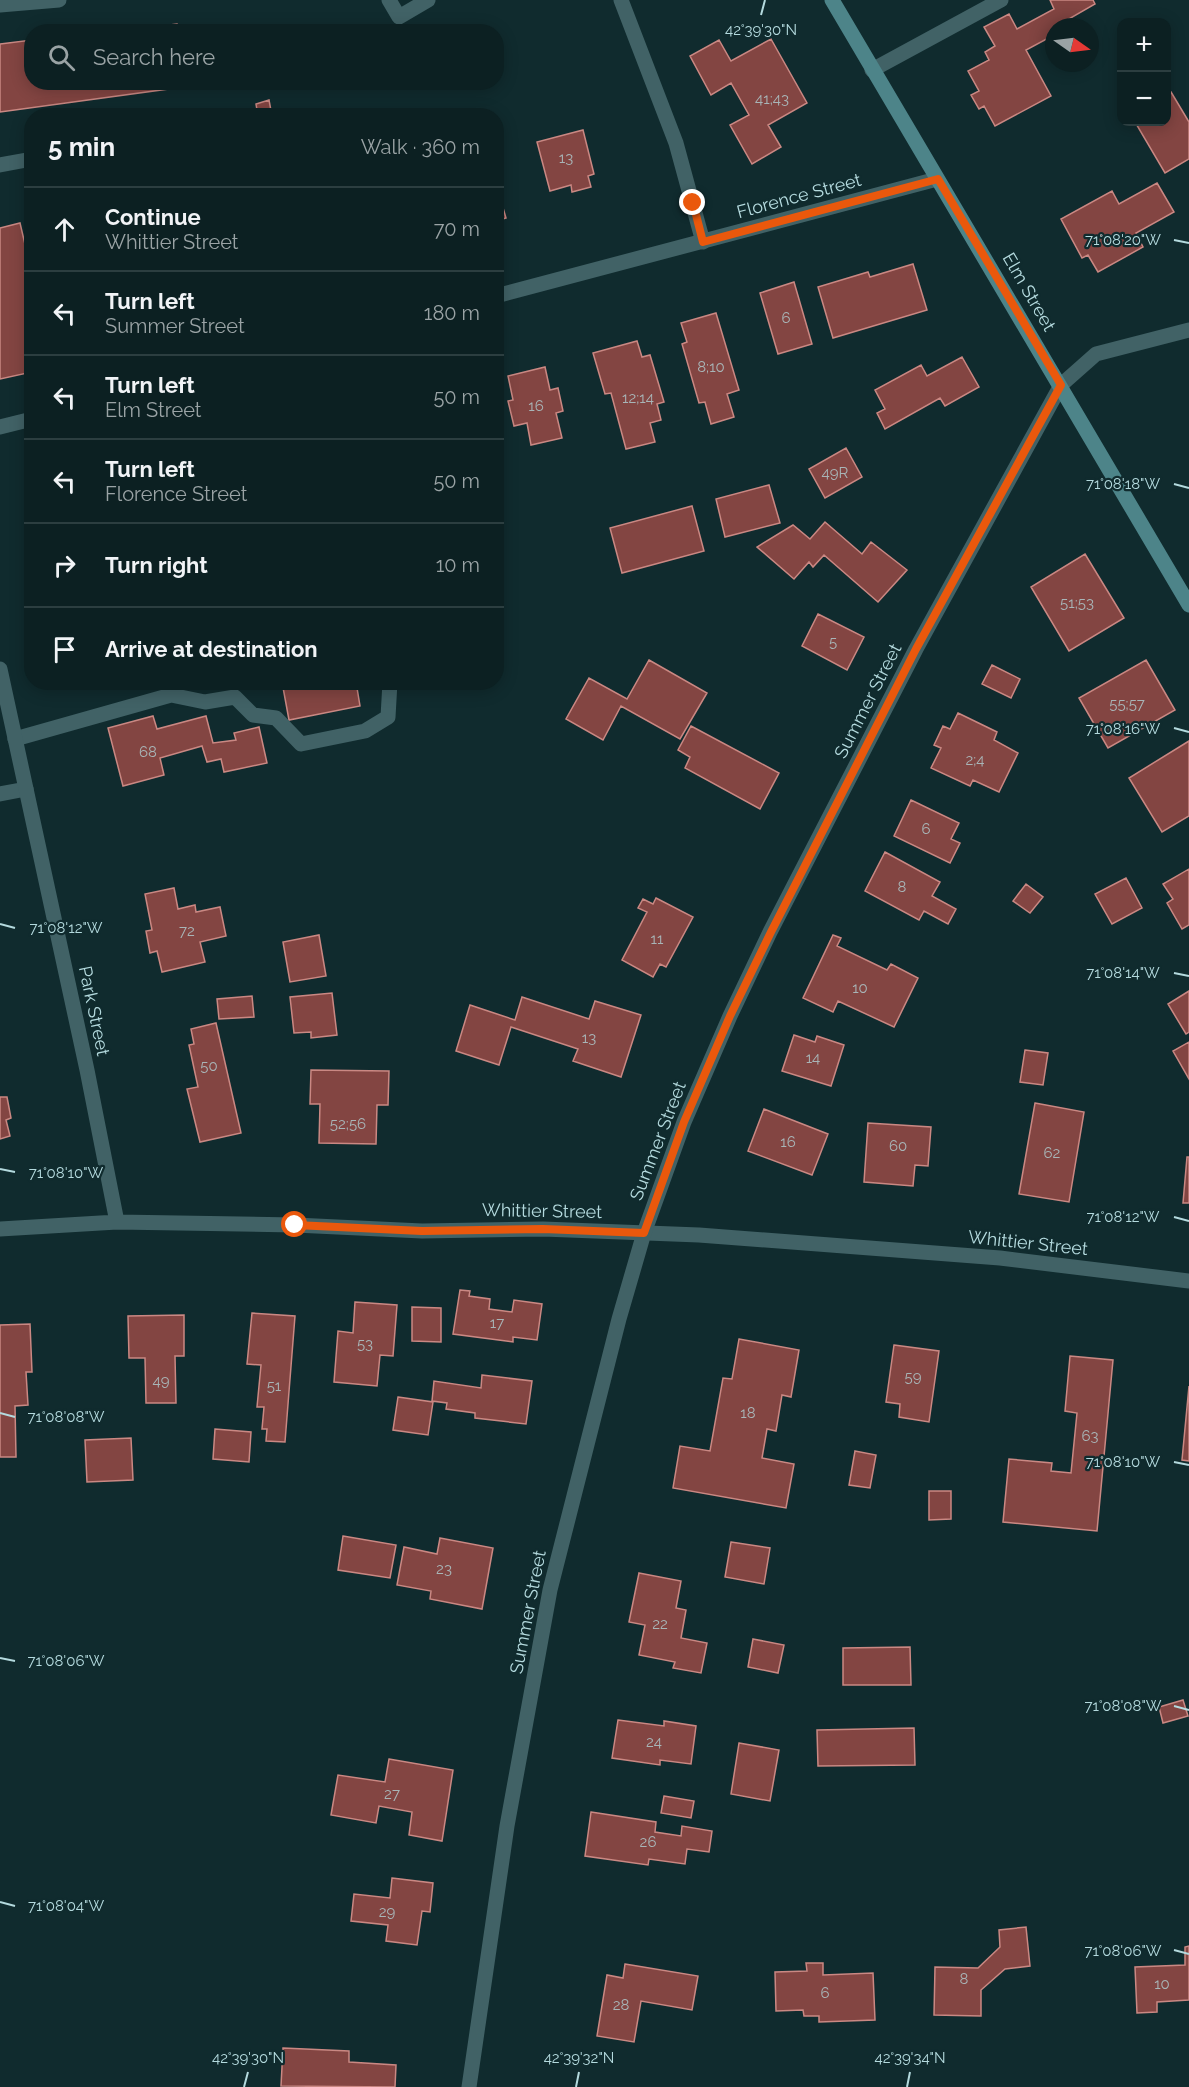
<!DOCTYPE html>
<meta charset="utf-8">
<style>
:root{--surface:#0c2022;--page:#15282a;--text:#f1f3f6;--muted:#9aa3a5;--line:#2c3e40}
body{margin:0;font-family:Raleway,sans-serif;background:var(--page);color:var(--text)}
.controls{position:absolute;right:18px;top:18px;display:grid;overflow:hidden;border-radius:12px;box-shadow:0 3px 15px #0003}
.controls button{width:54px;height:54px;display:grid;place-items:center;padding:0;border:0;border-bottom:2px solid var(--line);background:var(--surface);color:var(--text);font:30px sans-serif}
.compass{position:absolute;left:1045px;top:18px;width:54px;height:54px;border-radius:50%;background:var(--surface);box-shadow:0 3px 15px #0003;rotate:104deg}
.stop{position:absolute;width:18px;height:18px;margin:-14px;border:4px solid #ea580c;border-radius:50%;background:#fff}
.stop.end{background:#ea580c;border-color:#fff;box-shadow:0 2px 6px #0008}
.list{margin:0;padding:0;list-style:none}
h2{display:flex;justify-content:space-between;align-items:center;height:78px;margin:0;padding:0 24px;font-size:26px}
h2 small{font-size:20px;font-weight:400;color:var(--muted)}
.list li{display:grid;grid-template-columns:39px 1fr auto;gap:18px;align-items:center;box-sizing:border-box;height:84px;padding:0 24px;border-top:2px solid var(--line)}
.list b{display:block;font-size:22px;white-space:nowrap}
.list p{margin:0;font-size:20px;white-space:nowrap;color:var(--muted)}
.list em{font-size:20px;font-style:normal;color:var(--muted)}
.icon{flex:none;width:33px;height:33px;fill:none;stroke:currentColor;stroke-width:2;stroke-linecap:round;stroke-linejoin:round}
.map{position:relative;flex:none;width:1189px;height:2087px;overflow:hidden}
.search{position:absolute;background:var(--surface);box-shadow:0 3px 15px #0003;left:24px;top:24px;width:480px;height:66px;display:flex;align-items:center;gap:15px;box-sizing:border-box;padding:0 21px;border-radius:24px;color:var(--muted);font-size:22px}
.panel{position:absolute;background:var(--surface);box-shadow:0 3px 15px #0003;left:24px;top:108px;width:480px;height:582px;border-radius:24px}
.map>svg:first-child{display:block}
.building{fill:#834542;stroke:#ca8883;stroke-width:1.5}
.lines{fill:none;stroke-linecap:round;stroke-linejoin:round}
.service{stroke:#416266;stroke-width:15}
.minor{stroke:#416266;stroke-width:15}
.tertiary{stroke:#416266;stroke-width:15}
.secondary{stroke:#4d8489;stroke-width:15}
.route{stroke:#ea580c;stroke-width:8}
.ticks{fill:none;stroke:#b4dade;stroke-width:2}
.labels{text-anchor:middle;stroke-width:4.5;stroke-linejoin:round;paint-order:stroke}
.number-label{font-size:15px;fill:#a8b5b7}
.street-label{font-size:18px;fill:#b4dade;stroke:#102b2e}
.ticks-label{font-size:15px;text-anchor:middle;fill:#b4dade;stroke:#102b2e;stroke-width:4.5;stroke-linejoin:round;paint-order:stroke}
</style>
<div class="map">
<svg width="1189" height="2087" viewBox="0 0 1189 2087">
<rect width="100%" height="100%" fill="#102b2e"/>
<path class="building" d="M1050,0H1093L1095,4L1067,20L1070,26L1054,27V35L1026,50L1051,96L995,126L984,106L979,109L971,95L979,91L968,71L989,60L985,52L995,46L984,27L1009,14L1017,29L1054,9Z
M177,24L178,32H110Z
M771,39L807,103L768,125L781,147L752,164L730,125L749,115L731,83L711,95L690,56L719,40L731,61Z
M32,40V82H183V87L0,112V44Z
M1171,92L1189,122V159L1165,173L1135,122H1166V95Z
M269,100L272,116H258L256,104Z
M583,130L594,174L588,176L591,187L572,192L571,185L550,191L537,142Z
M1157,183L1174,212L1136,233L1143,247L1098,272L1088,255L1082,258L1061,219L1112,191L1119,204Z
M496,184L506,218L496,221Z
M20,223L32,274V372L0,379V228Z
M913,264L927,310L833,338L818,287L868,272L870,277Z
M794,282L812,344L778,354L760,293Z
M716,313L739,390L727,394L734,417L711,424L705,402L699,403L682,344L687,342L681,323Z
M637,341L642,357L650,355L664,402L657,404L661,420L650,423L655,442L626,449L611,393L605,394L593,353Z
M962,357L979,387L945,406L940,398L885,429L877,413L885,409L875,390L921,365L927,376Z
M545,367L550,390L558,388L563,411L556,413L562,438L531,445L527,423L514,426L508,401L513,400L508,376Z
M846,448L862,477L825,498L809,469Z
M769,485L780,523L725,537L716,499Z
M692,506L704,551L622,573L610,528Z
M825,522L862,554L871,542L907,570L878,602L824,555L813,567L809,562L794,579L757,547L793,525L810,539Z
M1085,554L1124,618L1069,651L1031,587Z
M818,614L864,637L847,670L802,646Z
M649,660L707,693L680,739L621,706L603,740L566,719L589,678L627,699Z
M1146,660L1175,710L1108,748L1079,698Z
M992,665L1020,679L1011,698L982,684Z
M282,682H356L360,706L289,720Z
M958,713L997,732L994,740L1018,753L999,792L973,780L970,786L931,768L941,748L934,745L943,726L950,729Z
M153,716L157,729L206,716L213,743L236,740L234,733L259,727L267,763L224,772L221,759L207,762L202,746L160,758L164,775L123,786L108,728Z
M691,726L779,773L760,809L685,768L690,757L678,750Z
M1189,741V816L1162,832L1129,778Z
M911,800L959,823L951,839L960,843L950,863L894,836Z
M885,852L940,882L932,896L956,909L948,924L924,911L919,920L865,891Z
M1189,869V925L1182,929L1167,903L1173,899L1163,884Z
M1126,878L1142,908L1112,924L1095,894Z
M1026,884L1043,897L1030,913L1013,901Z
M174,888L178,909L195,905L196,912L220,907L226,936L200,942L205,962L162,972L157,951L150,953L146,931L152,930L145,894Z
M656,898L693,917L666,967L660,964L653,977L622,960L647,912L638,908L643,899L653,904Z
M319,935L326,976L290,982L283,942Z
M833,935L841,938L837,946L887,970L891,964L918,978L894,1027L838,1001L833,1012L803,998Z
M1189,991V1032L1186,1034L1168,1004Z
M332,993L337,1035L311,1038V1032L294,1033L290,997Z
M252,996L254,1017L219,1019L217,999Z
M522,997L589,1019L595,1001L641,1015L621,1077L573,1061L578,1049L511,1027L499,1065L456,1051L470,1005L515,1020Z
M216,1023L241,1133L200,1142L187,1089L198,1087L189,1045L194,1044L191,1029Z
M794,1035L815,1042L817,1036L844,1045L831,1086L782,1071Z
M1189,1042V1079L1173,1051Z
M1025,1050L1048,1053L1043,1085L1020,1082Z
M311,1070L389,1071L388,1105H377L376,1144L319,1143L320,1104H310Z
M0,1097H7L11,1118L6,1120L10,1136L0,1139Z
M1035,1103L1084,1112L1069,1202L1019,1194Z
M764,1109L828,1134L812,1175L748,1151Z
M868,1123L931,1127L928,1166L915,1165L913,1186L864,1182Z
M1187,1157H1189V1203H1183Z
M460,1290L470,1291L469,1296L490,1299L489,1309L512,1312L514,1300L542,1304L537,1340L513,1337V1342L453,1334Z
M355,1302L397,1305L393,1356L380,1355L377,1386L334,1382L338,1331L353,1333Z
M412,1307L441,1308V1342L412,1341Z
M252,1313L295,1316L285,1442L266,1441L267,1429H262L264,1407H257L261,1365L247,1364Z
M184,1315V1356H175L176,1403H146L145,1358H129L128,1316Z
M30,1324L32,1372H26L28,1405L15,1406L16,1457H0V1325Z
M739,1339L799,1350L791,1397L782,1395L776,1431L767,1429L762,1458L794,1464L786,1508L673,1488L680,1446L710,1451L723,1378L732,1379Z
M894,1345L939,1351L929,1422L899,1417L900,1404L886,1402Z
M1070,1356L1113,1360L1097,1531L1003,1522L1009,1459L1052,1463L1051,1471L1071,1473L1077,1413L1065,1411Z
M482,1375L532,1381L526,1424L475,1418V1413L446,1409L447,1403L432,1401L434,1381L481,1388Z
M1189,1386V1461L1182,1460Z
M398,1397L433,1402L428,1435L393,1430Z
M215,1429L251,1432L249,1462L213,1459Z
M131,1438L133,1480L87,1482L85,1440Z
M855,1451L876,1455L870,1488L849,1485Z
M929,1491H951V1519L929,1520Z
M343,1536L396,1545L390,1578L338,1570Z
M440,1538L493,1548L482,1609L430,1599L431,1591L397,1585L404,1547L437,1554Z
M731,1542L770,1548L764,1584L725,1577Z
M639,1573L681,1581L676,1608L686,1610L681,1638L707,1643L701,1673L673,1668L675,1662L639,1655L645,1625L629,1622Z
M753,1639L784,1645L778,1673L748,1667Z
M910,1647L911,1685H843V1648Z
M1183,1700L1188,1716L1163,1723L1159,1707Z
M618,1720L664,1726V1721L696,1726L691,1764L660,1760V1765L612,1758Z
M914,1728L915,1765L818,1766L817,1730Z
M739,1743L779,1750L770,1801L731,1794Z
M389,1759L453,1770L442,1841L409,1835L412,1812L379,1806L376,1823L331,1815L338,1775L385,1782Z
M664,1796L694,1801L691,1818L661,1813Z
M591,1812L656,1822L655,1832L681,1836L682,1826L712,1831L709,1852L687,1849L685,1864L649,1859L648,1865L585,1856Z
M392,1878L433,1883L430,1912L422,1911L417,1945L386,1941L388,1925L351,1921L354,1894L390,1898Z
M1026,1927L1030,1966L1005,1969L981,1990V2016L934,2015L935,1967L978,1968L1000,1947L999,1930Z
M1189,1946V2000L1157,2002V2012L1137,2013L1135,1967L1185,1965V1947Z
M806,1963H823V1975L873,1973L875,2020L819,2022V2016H804L803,2010L776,2011L775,1972L807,1971Z
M625,1964L698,1976L692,2010L641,2001L634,2042L597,2036L607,1975L623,1978Z
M283,2048L349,2051V2062L396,2065L395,2087L281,2086Z"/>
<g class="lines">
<path class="service" d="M389,0L399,17L428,0
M621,0L676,143L703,242
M0,5L59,0
M0,165L32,159
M15,739L171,695L205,702L235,697L253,715L276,718L301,744L365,731L388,717L390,682
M0,794L26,789"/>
<path class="minor" d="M872,70L1001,0
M496,296L937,179
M1061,385L1096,354L1189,330
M0,427L32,419
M0,669L87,1070L117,1222
M0,1229L117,1222L295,1225L422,1231L543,1229L699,1235L1000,1258L1189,1281"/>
<path class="tertiary" d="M469,2087L507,1826L550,1590L619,1319L644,1233L684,1122L730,1016L770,932L916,649L1061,385"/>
<path class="secondary" d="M832,0L1189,605"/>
</g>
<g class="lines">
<path class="route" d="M295,1225L422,1231L543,1229L644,1233L684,1122L730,1016L771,932L916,649L1061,385L938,179L703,242L693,203"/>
</g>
<path class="ticks" d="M761,15L765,0M1174,240L1189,243M1174,484L1189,488M1174,728L1189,732M0,924L15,928M1174,973L1189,976M0,1169L15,1172M1174,1217L1189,1221M0,1413L15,1417M1174,1462L1189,1465M0,1658L15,1661M1174,1706L1189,1710M0,1902L15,1906M1174,1950L1189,1954M244,2087L248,2072M576,2087L579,2072M907,2087L910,2072"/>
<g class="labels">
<g class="number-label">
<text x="772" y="104">41;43</text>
<text x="566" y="163">13</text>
<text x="786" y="323">6</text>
<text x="711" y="372">8;10</text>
<text x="638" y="403">12;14</text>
<text x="536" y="411">16</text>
<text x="835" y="478">49R</text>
<text x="1077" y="608">51;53</text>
<text x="833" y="647">5</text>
<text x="1127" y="709">55;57</text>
<text x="148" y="757">68</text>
<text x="975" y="765">2;4</text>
<text x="926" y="834">6</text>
<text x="902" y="892">8</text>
<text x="187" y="936">72</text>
<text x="657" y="944">11</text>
<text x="860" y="993">10</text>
<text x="589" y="1043">13</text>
<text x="813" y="1063">14</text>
<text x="209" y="1071">50</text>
<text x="348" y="1129">52;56</text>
<text x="788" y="1147">16</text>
<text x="898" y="1151">60</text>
<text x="1052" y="1158">62</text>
<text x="497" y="1328">17</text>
<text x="365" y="1349">53</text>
<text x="913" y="1382">59</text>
<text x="161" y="1386">49</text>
<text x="274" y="1391">51</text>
<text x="748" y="1418">18</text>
<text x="1090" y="1441">63</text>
<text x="444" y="1574">23</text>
<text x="660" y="1629">22</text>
<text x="654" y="1747">24</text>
<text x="392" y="1799">27</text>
<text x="648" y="1847">26</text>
<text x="387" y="1917">29</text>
<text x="964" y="1984">8</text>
<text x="1162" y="1989">10</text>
<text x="825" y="1998">6</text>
<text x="621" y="2010">28</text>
</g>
<g class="street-label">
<text transform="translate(799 196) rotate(-15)" y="6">Florence Street</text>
<text transform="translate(1029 292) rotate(60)" y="6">Elm Street</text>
<text transform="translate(868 701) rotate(-63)" y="6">Summer Street</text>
<text transform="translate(94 1011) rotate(78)" y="6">Park Street</text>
<text transform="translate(658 1141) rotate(-69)" y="6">Summer Street</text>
<text transform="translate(542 1211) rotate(1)" y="6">Whittier Street</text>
<text transform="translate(1028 1243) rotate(6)" y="6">Whittier Street</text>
<text transform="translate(528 1612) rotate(-79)" y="6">Summer Street</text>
</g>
</g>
<g class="ticks-label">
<text x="761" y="35">42°39'30"N</text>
<text x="1123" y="245">71°08'20"W</text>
<text x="1123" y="489">71°08'18"W</text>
<text x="1123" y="734">71°08'16"W</text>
<text x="66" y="933">71°08'12"W</text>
<text x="1123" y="978">71°08'14"W</text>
<text x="66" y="1178">71°08'10"W</text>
<text x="1123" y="1222">71°08'12"W</text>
<text x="66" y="1422">71°08'08"W</text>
<text x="1123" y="1467">71°08'10"W</text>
<text x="66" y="1666">71°08'06"W</text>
<text x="1123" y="1711">71°08'08"W</text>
<text x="66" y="1911">71°08'04"W</text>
<text x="1123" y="1956">71°08'06"W</text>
<text x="248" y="2063">42°39'30"N</text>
<text x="579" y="2063">42°39'32"N</text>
<text x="910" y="2063">42°39'34"N</text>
</g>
</svg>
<div class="controls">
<button>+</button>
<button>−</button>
</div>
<svg class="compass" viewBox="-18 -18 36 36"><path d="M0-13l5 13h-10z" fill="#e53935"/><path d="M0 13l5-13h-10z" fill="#9aa3a5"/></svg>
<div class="stop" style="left:295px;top:1225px"></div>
<div class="stop end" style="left:693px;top:203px"></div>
<div class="search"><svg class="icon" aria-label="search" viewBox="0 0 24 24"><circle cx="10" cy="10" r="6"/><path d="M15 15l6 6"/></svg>Search here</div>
<section class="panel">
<h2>5 min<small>Walk · 360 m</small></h2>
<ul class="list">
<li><svg class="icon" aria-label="ahead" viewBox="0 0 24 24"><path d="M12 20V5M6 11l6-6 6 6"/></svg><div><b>Continue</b><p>Whittier Street</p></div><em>70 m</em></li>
<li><svg class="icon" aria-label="left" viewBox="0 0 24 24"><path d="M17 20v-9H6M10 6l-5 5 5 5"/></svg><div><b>Turn left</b><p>Summer Street</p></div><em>180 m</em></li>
<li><svg class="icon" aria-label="left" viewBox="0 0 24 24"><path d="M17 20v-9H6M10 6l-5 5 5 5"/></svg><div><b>Turn left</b><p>Elm Street</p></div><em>50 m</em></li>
<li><svg class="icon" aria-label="left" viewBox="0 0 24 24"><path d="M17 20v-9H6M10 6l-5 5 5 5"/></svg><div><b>Turn left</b><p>Florence Street</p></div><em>50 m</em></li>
<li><svg class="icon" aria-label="right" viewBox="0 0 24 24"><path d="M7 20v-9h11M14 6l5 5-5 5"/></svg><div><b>Turn right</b></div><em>10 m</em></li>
<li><svg class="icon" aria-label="arrive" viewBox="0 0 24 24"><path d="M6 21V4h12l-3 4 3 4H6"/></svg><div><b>Arrive at destination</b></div></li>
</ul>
</section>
</div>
